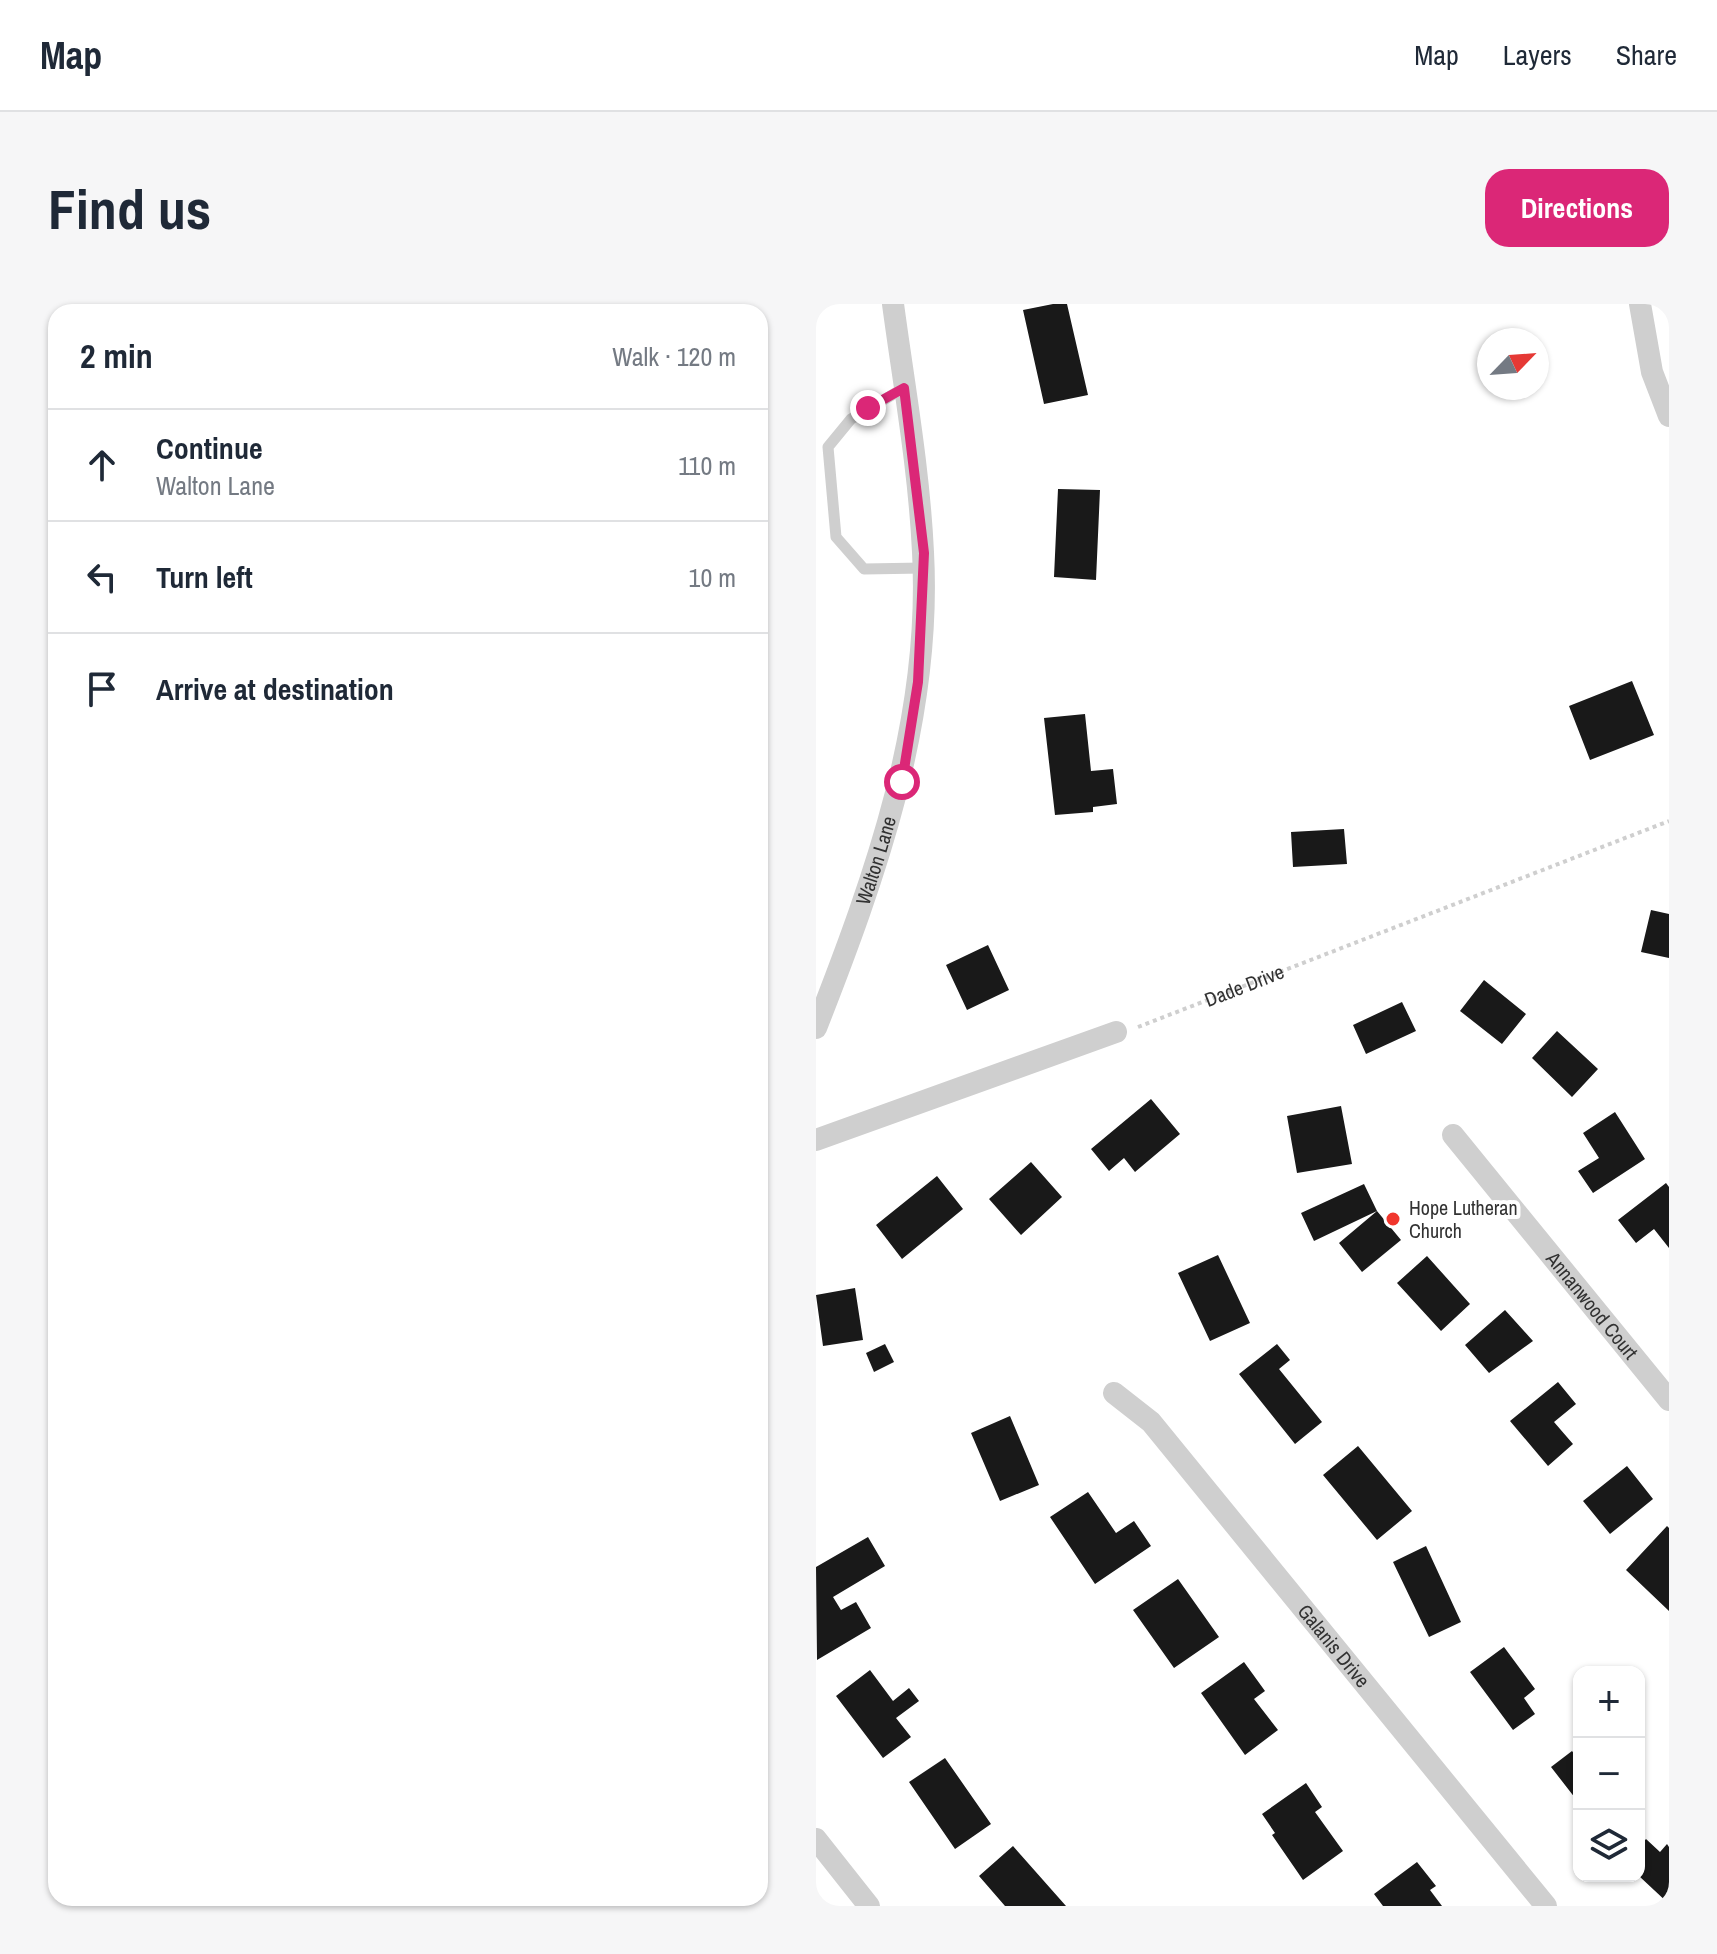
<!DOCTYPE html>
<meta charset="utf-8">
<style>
:root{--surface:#fff;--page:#f6f6f7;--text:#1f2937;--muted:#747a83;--line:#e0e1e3;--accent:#db2777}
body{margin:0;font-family:"Archivo Narrow",sans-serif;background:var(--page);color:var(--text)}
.controls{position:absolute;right:24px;bottom:24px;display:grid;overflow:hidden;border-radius:16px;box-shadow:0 2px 6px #0004}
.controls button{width:72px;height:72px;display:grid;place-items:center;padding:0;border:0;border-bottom:2px solid var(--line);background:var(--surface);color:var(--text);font:40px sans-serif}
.compass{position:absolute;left:661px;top:24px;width:72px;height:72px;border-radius:50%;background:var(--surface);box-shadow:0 2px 6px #0004;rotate:65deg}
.stop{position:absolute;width:24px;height:24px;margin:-18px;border:6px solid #db2777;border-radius:50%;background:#fff}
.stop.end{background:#db2777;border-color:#fff;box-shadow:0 2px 8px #0008}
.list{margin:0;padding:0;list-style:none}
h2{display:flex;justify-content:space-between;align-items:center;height:104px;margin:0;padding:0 32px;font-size:34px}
h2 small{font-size:26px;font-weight:400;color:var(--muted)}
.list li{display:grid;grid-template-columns:52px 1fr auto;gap:24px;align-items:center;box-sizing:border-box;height:112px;padding:0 32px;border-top:2px solid var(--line)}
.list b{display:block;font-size:30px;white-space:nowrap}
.list p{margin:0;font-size:26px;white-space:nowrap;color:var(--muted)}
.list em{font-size:26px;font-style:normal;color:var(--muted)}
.icon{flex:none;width:44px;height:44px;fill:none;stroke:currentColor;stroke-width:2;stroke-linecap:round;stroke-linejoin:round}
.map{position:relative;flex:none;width:853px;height:1602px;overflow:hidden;border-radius:24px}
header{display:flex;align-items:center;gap:48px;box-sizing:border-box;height:112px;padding:0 40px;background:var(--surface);border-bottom:2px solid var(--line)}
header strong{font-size:38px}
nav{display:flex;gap:44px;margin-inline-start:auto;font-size:28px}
.intro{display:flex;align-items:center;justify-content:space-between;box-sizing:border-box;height:192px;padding:0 48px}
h1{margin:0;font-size:56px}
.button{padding:20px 36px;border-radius:24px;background:var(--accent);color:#fff;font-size:28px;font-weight:700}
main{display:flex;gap:48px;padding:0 48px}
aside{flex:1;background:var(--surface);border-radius:24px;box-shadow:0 2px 6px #0004}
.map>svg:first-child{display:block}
.building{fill:#191919}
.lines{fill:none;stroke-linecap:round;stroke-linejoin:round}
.path{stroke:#cfcfcf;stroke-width:4;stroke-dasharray:4 4;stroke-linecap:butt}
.service{stroke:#cfcfcf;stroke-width:11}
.minor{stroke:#cfcfcf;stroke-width:22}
.route{stroke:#db2777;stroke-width:10}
.poi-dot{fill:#f1362d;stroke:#fff;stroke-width:3}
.labels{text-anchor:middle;stroke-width:8;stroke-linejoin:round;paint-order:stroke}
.street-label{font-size:20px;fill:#323232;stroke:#fff}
.poi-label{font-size:20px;fill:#323232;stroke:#fff;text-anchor:start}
</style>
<header>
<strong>Map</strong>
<nav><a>Map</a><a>Layers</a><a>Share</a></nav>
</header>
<div class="intro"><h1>Find us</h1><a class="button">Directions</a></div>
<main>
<aside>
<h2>2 min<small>Walk · 120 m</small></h2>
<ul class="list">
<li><svg class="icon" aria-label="ahead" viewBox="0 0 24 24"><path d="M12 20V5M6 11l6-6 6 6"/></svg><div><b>Continue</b><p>Walton Lane</p></div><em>110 m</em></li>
<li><svg class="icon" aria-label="left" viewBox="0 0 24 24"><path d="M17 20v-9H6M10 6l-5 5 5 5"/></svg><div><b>Turn left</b></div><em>10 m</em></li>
<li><svg class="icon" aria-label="arrive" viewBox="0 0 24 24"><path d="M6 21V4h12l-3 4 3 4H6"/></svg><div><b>Arrive at destination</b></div></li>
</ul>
</aside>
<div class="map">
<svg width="853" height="1602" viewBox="0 0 853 1602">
<rect width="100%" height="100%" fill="#fff"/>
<path class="building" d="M237,0H251L272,91L228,100L207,6Z
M242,185L284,186L280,276L238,273Z
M816,377L838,431L774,456L753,402Z
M269,410L275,467L297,465L301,500L277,503V508L239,511L228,414Z
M528,525L531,560L477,563L475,528Z
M835,606L853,610V654L825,648Z
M172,641L193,686L151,706L130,661Z
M668,676L710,710L686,740L644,707Z
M586,698L600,727L550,750L537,721Z
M741,727L782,765L756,793L716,754Z
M335,795L364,830L319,868L308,854L293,867L275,845Z
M525,802L536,860L481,869L471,812Z
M799,808L829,855L777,889L762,867L783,854L767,829Z
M215,858L246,893L205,931L173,895Z
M121,872L147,905L86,955L60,921Z
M850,879L853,883V944L838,925L820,939L802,916Z
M548,880L561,907L498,937L485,909Z
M561,907L585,936L546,968L523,939Z
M402,951L434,1019L394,1037L362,969Z
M611,952L654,1000L625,1027L581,979Z
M39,984L47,1036L7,1042L0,991Z
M689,1006L717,1037L673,1069L649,1041Z
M69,1040L78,1058L58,1068L50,1049Z
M461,1040L474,1056L463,1065L506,1118L479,1140L423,1070Z
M742,1078L760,1100L738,1118L757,1140L732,1162L694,1117Z
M194,1112L223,1181L184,1197L155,1129Z
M542,1142L596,1207L561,1236L507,1171Z
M811,1162L837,1195L794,1230L767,1197Z
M272,1188L300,1229L318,1217L335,1242L279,1280L234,1213Z
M851,1222L853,1224V1307L810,1266Z
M52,1233L69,1262L17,1293L25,1306L40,1298L55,1324L1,1356L0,1263Z
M610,1242L645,1318L613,1333L577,1258Z
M362,1275L403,1333L358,1364L317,1306Z
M688,1343L719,1385L708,1394L719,1410L697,1426L654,1368Z
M428,1358L449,1387L438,1395L462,1426L429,1451L385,1389Z
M54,1366L77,1397L93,1384L103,1397L80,1414L95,1433L67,1454L20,1392Z
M756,1447L763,1456V1499L735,1463Z
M129,1454L175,1520L139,1545L93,1478Z
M490,1479L506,1503L499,1508L527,1547L487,1576L456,1531L459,1529L446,1510Z
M830,1535L844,1548L851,1540L853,1543V1600L823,1572V1543Z
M197,1542L250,1602H189L163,1572Z
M601,1558L620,1582L614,1586L626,1602H567L558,1590Z"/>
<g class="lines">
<path class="path" id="s1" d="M322,723L853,517"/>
<path class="service" d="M88,84L35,115L12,143L20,233L48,265L107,264"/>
<g class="minor">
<path d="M824,0L836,68L853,112"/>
<path id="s2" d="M0,724C60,571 116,415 107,248C103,164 88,82 77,0"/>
<path id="s3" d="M637,831L853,1096"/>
<path d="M0,836L300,728"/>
<path id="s4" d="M298,1089L335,1118L730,1602"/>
<path d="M0,1535L53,1602"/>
</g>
</g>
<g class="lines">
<path class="route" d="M52,104L88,84L108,249L102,378L86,478"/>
</g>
<circle class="poi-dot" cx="577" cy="915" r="8"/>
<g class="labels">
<g class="street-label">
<text dy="7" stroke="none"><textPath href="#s2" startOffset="178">Walton Lane</textPath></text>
<text dy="7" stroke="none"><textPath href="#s1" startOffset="114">Dade Drive</textPath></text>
<text dy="7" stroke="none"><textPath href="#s3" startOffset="220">Annanwood Court</textPath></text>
<text dy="7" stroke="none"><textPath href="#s4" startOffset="336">Galanis Drive</textPath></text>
</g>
<g class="poi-label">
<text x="593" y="911">Hope Lutheran<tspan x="593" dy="23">Church</tspan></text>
</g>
</g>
</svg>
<div class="controls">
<button>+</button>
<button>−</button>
<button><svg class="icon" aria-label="layers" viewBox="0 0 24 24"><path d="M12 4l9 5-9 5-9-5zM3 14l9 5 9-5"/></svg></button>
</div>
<svg class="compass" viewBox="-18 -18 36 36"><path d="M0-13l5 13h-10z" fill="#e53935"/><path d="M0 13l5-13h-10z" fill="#747a83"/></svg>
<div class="stop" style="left:86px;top:478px"></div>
<div class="stop end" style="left:52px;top:104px"></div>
</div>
</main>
